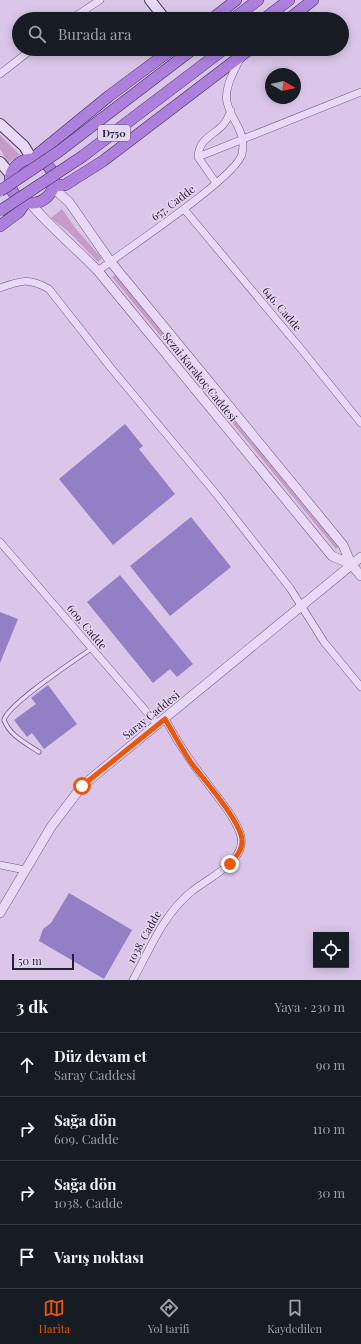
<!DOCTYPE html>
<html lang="tr">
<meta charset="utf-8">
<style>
:root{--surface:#171b24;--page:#242831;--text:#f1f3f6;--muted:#9ea1a6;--line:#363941;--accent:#ea580c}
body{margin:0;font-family:"Playfair Display",serif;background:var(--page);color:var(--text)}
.controls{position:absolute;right:12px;bottom:12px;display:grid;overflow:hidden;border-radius:0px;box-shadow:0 2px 10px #0003}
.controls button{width:36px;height:36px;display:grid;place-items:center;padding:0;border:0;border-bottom:1px solid var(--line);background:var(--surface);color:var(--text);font:20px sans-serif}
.compass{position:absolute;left:265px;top:68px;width:36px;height:36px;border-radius:50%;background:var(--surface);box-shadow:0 2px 10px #0003;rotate:99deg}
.scale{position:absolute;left:12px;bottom:10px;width:62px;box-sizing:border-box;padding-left:4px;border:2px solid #282036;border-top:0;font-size:11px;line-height:14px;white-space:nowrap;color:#282036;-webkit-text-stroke:3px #e6d5f2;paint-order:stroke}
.stop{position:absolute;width:12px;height:12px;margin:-9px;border:3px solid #ea580c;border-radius:50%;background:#fff}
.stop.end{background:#ea580c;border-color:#fff;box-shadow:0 1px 4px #0008}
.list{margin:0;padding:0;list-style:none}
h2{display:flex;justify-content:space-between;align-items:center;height:52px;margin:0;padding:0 16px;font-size:17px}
h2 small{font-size:13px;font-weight:400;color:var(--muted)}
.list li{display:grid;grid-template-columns:26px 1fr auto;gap:12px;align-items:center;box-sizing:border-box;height:64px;padding:0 16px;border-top:1px solid var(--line)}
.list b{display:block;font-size:15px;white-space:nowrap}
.list p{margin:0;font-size:13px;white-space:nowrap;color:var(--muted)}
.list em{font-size:13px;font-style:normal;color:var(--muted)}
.icon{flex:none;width:22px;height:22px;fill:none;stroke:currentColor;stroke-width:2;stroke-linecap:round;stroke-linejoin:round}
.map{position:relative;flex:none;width:361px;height:980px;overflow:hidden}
.search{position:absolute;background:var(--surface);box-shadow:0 2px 10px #0003;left:12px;right:12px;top:12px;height:44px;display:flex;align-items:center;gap:10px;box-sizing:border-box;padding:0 14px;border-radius:22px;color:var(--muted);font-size:15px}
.sheet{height:308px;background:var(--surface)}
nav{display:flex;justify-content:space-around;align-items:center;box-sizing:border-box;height:56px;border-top:1px solid var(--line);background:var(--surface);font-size:11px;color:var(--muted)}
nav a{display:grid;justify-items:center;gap:2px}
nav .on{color:var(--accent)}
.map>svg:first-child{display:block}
.green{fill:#c79bc8}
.building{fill:#937fc5}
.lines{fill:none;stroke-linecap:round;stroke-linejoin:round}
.service-casing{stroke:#6d5d84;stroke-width:5}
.minor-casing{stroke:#6d5d84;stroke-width:8}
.tertiary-casing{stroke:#6d5d84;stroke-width:10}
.secondary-casing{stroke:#4f4066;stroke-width:12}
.trunk-casing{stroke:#3c3152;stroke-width:12}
.service{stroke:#e9d9f6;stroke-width:3.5}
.minor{stroke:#e9d9f6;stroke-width:7}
.tertiary{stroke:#e9d9f6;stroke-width:9}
.secondary{stroke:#e9d9f6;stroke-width:10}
.trunk{stroke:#ad80de;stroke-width:11}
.trunk-bridge-casing{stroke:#3c3152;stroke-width:12;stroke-linecap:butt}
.trunk-bridge{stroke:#ad80de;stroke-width:11}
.route{stroke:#ea580c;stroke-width:5}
.labels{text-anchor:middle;stroke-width:3;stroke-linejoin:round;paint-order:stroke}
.shield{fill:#e6d5f2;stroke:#61566e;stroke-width:1}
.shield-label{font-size:10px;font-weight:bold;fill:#282036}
.street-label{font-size:11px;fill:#282036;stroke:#e6d5f2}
</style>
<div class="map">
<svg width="361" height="980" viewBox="0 0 361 980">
<rect width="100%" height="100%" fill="#dbc6ea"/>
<path class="green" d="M0,135L20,155L8,163L0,149Z
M62,209L76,229L102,258L98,262L69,232L51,218Z
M115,275L338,547L336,549L112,277Z"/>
<path class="building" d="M125,424L143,446L139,449L175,494L113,545L59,479Z
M191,517L231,567L170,616L130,566Z
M120,575L193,664L177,677L170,669L153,683L87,602Z
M0,612L18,619L0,663Z
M48,685L77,724L44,749L32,733L27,737L14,720L36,704L31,698Z
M69,893L132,930L104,979L39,941L43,929L51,923Z"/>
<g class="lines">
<defs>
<path id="service" d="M39,752C26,743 10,736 4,720C8,704 74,661 91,649"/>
<path id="minor" d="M71,19L100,0
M0,74L32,49
M198,157L361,92
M216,183L198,157C199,140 210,137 221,127C226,123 228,117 231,111
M184,209L301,349L361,423
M98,271C123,251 236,178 242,154C247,131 231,121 227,102C224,88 234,71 240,59
M0,288C21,280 29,278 49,289L111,368L217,495L290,588L324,642L361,687
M0,542L158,725
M0,865L25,870
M133,980C150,949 163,915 191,892C208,878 250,860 240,833C233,814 217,797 205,780C190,761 177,741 165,719"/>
<path id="tertiary" d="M53,188L69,202L110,261L343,545L351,564L361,576
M30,203C51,228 76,248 98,271L332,556L351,564
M0,913L51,827L82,786L361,557"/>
<path id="secondary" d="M150,0L165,19
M0,124L24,146L32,159
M0,162L11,175"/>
<path id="trunk" d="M212,19L236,0
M233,19L258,0
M264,19L289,0
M289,19L313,0
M10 181a22 22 0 1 1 44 0a22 22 0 1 1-44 0Z
M34,160L38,154L109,96L172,49
M53,186L65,185L103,161L250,49
M0,226L19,212L25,203"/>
</defs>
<use href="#service" class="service-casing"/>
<use href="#minor" class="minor-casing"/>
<use href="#tertiary" class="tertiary-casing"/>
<use href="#secondary" class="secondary-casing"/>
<use href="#trunk" class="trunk-casing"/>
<use href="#service" class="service"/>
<use href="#minor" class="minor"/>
<use href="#tertiary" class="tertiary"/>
<use href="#secondary" class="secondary"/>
<use href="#trunk" class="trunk"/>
<defs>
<path id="trunk-bridge" d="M0,191L58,152L193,49
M0,211L83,156L224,49"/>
</defs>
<use href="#trunk-bridge" class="trunk-bridge-casing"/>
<use href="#trunk-bridge" class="trunk-bridge"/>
</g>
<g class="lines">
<path class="route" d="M82,786L165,719C173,733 181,747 190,761C202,778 241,821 242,840C243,849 236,857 230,864"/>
</g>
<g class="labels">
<rect class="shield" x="98" y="125" width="32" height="16" rx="3"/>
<g class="shield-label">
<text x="114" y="137">D750</text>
</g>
<g class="street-label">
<text transform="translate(173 203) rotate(-37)" y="4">657. Cadde</text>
<text transform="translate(282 309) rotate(50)" y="4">646. Cadde</text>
<text transform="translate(200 377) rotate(51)" y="4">Sezai Karakoç Caddesi</text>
<text transform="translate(87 627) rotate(50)" y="4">609. Cadde</text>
<text transform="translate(151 715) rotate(-39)" y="4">Saray Caddesi</text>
<text transform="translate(144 937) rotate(-61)" y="4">1038. Cadde</text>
</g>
</g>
</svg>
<div class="controls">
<button><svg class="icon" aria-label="locate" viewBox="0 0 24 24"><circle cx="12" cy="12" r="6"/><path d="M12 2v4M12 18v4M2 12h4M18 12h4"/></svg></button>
</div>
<svg class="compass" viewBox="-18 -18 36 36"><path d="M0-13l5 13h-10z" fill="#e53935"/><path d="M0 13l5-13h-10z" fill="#9ea1a6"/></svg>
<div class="scale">50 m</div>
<div class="stop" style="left:82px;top:786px"></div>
<div class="stop end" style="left:230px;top:864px"></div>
<div class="search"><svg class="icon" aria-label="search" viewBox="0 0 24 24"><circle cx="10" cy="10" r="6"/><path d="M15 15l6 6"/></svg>Burada ara</div>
</div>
<section class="sheet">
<h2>3 dk<small>Yaya · 230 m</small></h2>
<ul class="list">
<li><svg class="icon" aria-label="ahead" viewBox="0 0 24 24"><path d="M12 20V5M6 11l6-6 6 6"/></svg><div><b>Düz devam et</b><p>Saray Caddesi</p></div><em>90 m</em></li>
<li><svg class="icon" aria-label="right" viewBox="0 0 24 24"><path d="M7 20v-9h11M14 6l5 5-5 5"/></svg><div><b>Sağa dön</b><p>609. Cadde</p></div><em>110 m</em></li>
<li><svg class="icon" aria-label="right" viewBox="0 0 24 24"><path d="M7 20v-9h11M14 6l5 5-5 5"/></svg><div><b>Sağa dön</b><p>1038. Cadde</p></div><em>30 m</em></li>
<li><svg class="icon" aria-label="arrive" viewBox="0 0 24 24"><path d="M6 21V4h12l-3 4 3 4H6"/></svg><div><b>Varış noktası</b></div></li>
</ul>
</section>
<nav>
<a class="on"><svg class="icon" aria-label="map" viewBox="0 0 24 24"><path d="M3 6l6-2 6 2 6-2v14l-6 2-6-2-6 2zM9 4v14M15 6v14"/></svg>Harita</a>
<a><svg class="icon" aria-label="directions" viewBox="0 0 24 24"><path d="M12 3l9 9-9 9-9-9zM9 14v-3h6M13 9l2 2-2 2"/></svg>Yol tarifi</a>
<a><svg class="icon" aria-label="saved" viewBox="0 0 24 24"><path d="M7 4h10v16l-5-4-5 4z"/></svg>Kaydedilen</a>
</nav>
